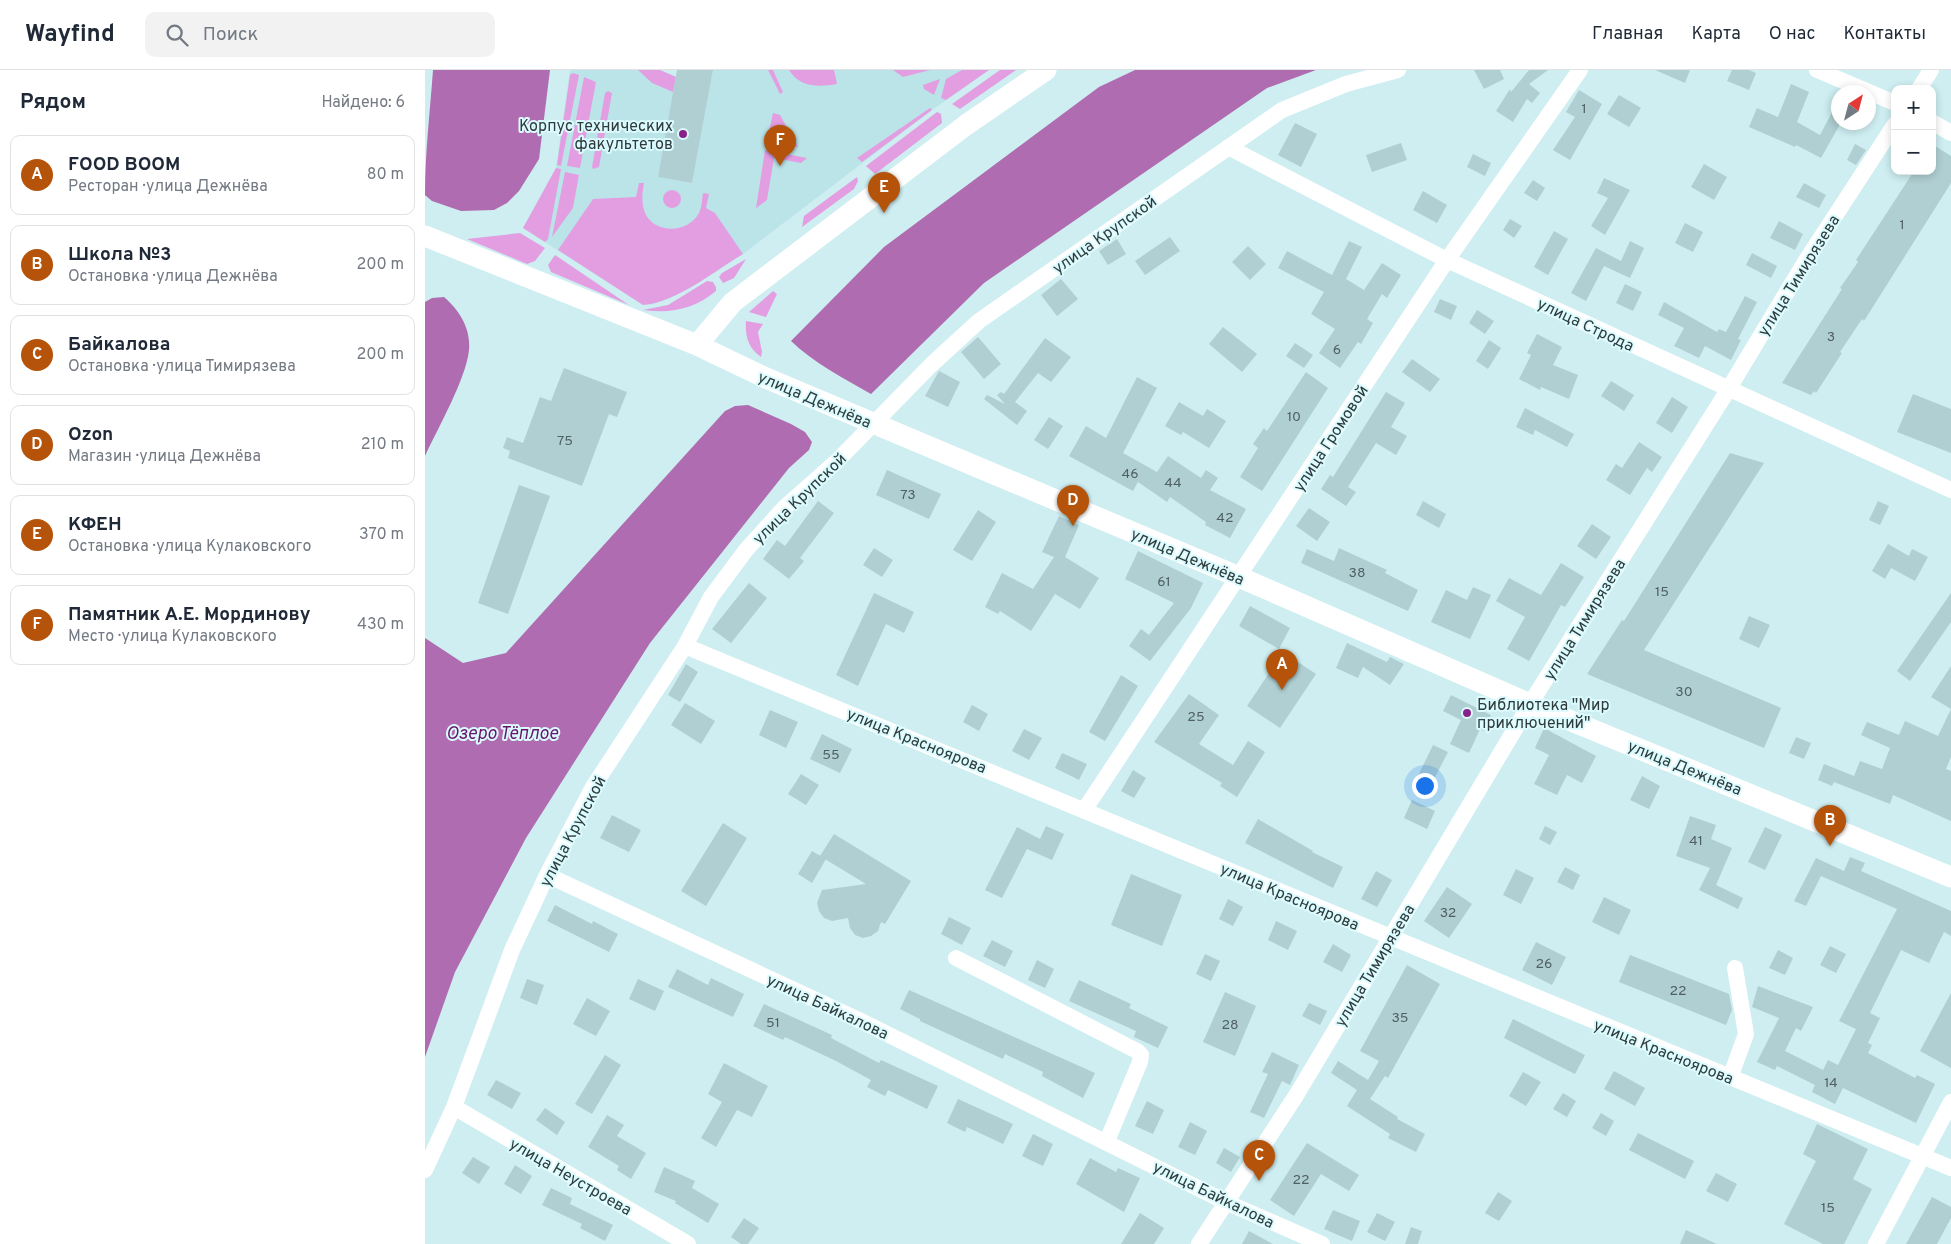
<!DOCTYPE html>
<html lang="ru">
<meta charset="utf-8">
<style>
:root{--surface:#fff;--page:#f2f2f3;--text:#1f2937;--muted:#747a83;--line:#e0e1e3;--accent:#b45309}
body{margin:0;font-family:Overpass,sans-serif;background:var(--page);color:var(--text)}
.controls{position:absolute;right:15px;top:15px;display:grid;overflow:hidden;border-radius:10px;box-shadow:0 2px 8px #0003}
.controls button{width:45px;height:45px;display:grid;place-items:center;padding:0;border:0;border-bottom:1px solid var(--line);background:var(--surface);color:var(--text);font:25px sans-serif}
.compass{position:absolute;left:1406px;top:15px;width:45px;height:45px;border-radius:50%;background:var(--surface);box-shadow:0 2px 8px #0003;rotate:36deg}
.you{position:absolute;left:999px;top:715px;width:18px;height:18px;margin:-12px;border:4px solid #fff;border-radius:50%;background:#1a73e8;box-shadow:0 0 0 8px #1a73e833}
.badge{display:grid;place-items:center;width:32px;height:32px;border-radius:50%;background:var(--accent);color:#fff;font-size:16px;font-weight:700}
.pin{position:absolute;translate:-50% -41px;filter:drop-shadow(0 1px 2px #0008)}
.pin::after{content:'';position:absolute;top:26px;width:18px;height:15px;background:inherit;clip-path:polygon(0 0,100% 0,50% 100%)}
.list{margin:0;padding:0;list-style:none}
h2{display:flex;justify-content:space-between;align-items:center;height:65px;margin:0;padding:0 20px;font-size:21px}
h2 small{font-size:16px;font-weight:400;color:var(--muted)}
.list li{display:grid;grid-template-columns:32px 1fr auto;gap:15px;align-items:center;box-sizing:border-box;height:80px;margin:0 10px 10px;padding:0 10px;border:1px solid var(--line);border-radius:10px}
.list b{display:block;font-size:19px;white-space:nowrap}
.list p{margin:0;font-size:16px;white-space:nowrap;color:var(--muted)}
.list em{font-size:16px;font-style:normal;color:var(--muted)}
.icon{flex:none;width:28px;height:28px;fill:none;stroke:currentColor;stroke-width:2;stroke-linecap:round;stroke-linejoin:round}
.map{position:relative;flex:none;width:1526px;height:1174px;overflow:hidden}
header{display:flex;align-items:center;gap:30px;box-sizing:border-box;height:70px;padding:0 25px;background:var(--surface);border-bottom:1px solid var(--line)}
header strong{font-size:24px}
nav{display:flex;gap:28px;margin-inline-start:auto;font-size:18px}
.search{width:350px;height:45px;background:var(--page);display:flex;align-items:center;gap:12px;box-sizing:border-box;padding:0 18px;border-radius:10px;color:var(--muted);font-size:19px}
main{display:flex}
aside{flex:1;background:var(--surface)}
.map>svg:first-child{display:block}
.built{fill:#bbe4e8}
.green{fill:#e39ee2}
.water{fill:#b06cb0}
.building{fill:#b0cfd2}
.lines{fill:none;stroke-linecap:round;stroke-linejoin:round}
.minor{stroke:#fff;stroke-width:16}
.major{stroke:#fff;stroke-width:21}
.poi-dot{fill:#88228a;stroke:#dbfbfe;stroke-width:2}
.labels{text-anchor:middle;stroke-width:4;stroke-linejoin:round;paint-order:stroke}
.number-label{font-size:14px;fill:#4f6062}
.poi-label{font-size:16px;fill:#2f3b3c;stroke:#dbfbfe;text-anchor:end}
.street-label{font-size:16px;fill:#2f3b3c;stroke:#dbfbfe}
.water-label{font-size:18px;font-style:italic;fill:#69146b;stroke:#dbfbfe}
</style>
<header>
<strong>Wayfind</strong>
<div class="search"><svg class="icon" aria-label="search" viewBox="0 0 24 24"><circle cx="10" cy="10" r="6"/><path d="M15 15l6 6"/></svg>Поиск</div>
<nav><a>Главная</a><a>Карта</a><a>О нас</a><a>Контакты</a></nav>
</header>
<main>
<aside>
<h2>Рядом<small>Найдено: 6</small></h2>
<ul class="list">
<li><span class="badge">A</span><div><b>FOOD BOOM</b><p>Ресторан · улица Дежнёва</p></div><em>80 m</em></li>
<li><span class="badge">B</span><div><b>Школа №3</b><p>Остановка · улица Дежнёва</p></div><em>200 m</em></li>
<li><span class="badge">C</span><div><b>Байкалова</b><p>Остановка · улица Тимирязева</p></div><em>200 m</em></li>
<li><span class="badge">D</span><div><b>Ozon</b><p>Магазин · улица Дежнёва</p></div><em>210 m</em></li>
<li><span class="badge">E</span><div><b>КФЕН</b><p>Остановка · улица Кулаковского</p></div><em>370 m</em></li>
<li><span class="badge">F</span><div><b>Памятник А.Е. Мординову</b><p>Место · улица Кулаковского</p></div><em>430 m</em></li>
</ul>
</aside>
<div class="map">
<svg width="1526" height="1174" viewBox="0 0 1526 1174">
<rect width="100%" height="100%" fill="#ceeef1"/>
<path class="built" d="M145,0H235L251,7L233,107L267,113L288,0H564L507,40L318,184L245,228L228,234L218,235L98,158L131,98Z"/>
<path class="green" d="M213,0H235L251,7L248,22L227,13Z
M343,0H348L358,22L355,24Z
M364,0H409L412,14C394,17 375,18 364,0Z
M468,0H505L478,7Z
M537,0H564L521,30L516,28L521,9Z
M575,0H591L535,39L527,34Z
M148,3L154,5L136,96L132,95L145,5Z
M159,7L171,12L155,98L142,96Z
M515,9L509,25L499,19L498,15Z
M183,21L187,23L174,97L168,99L167,97L180,23Z
M505,38L507,40L437,92L432,88Z
M512,42L516,44L517,53L450,104L441,96Z
M348,43L355,45L373,77L342,71Z
M340,80L382,88L376,93L349,88L342,130L331,138Z
M131,98L136,99L123,169L120,172L98,158Z
M140,102L154,105L148,138L127,167Z
M432,107L433,111L429,119L377,157L379,146Z
M214,113H219C217,124 216,135 221,145C232,165 264,162 274,143C277,137 277,129 278,123L284,124L281,138L290,143L318,184C290,201 250,233 218,235L133,180L168,129L211,127Z
M238 129a9 9 0 1 1 18 0a9 9 0 1 1-18 0Z
M95,163L120,178L110,191L102,194L42,169Z
M130,185L204,235L126,202L123,195Z
M321,189L309,208L298,213L294,207L297,203Z
M282,211L288,212L291,217V221C269,239 246,244 218,240L243,235Z
M348,221L352,224L341,247L324,242Z
M321,251L338,254L333,262L337,282L336,287C323,278 320,266 321,251Z"/>
<path class="water" d="M8,0H125L114,89L94,121L82,133L69,140L36,141L7,131L0,125C0,83 5,42 8,0Z
M710,0H891L842,18L559,213L446,324C418,308 389,293 366,271L459,177L674,17Z
M19,227C34,240 46,258 44,280C41,309 13,358 0,386V232L7,228Z
M323,335L366,354L380,362L387,372L384,380L364,398L225,573L101,768L30,902L0,987V568L38,593L81,583L300,341L310,336Z"/>
<path class="building" d="M252,0H288L267,113L233,107Z
M1049,0H1075L1079,9L1059,19Z
M1104,0H1123L1104,14L1115,23L1107,33L1102,29L1088,52L1071,41L1085,19L1086,22Z
M1230,0H1265L1260,13Z
M1307,0H1324L1331,3L1324,20L1302,11Z
M1366,14L1384,22L1372,52L1395,65L1414,29V56L1396,88L1371,75L1370,77L1324,57L1332,38L1353,47Z
M1154,20L1177,34L1145,90L1128,80L1150,47L1141,42Z
M1194,25L1216,38L1204,57L1182,44Z
M870,53L892,64L876,97L853,85Z
M976,73L982,90L947,102L941,85Z
M1430,74L1441,80L1431,95L1422,90Z
M1507,74L1526,86V113L1439,251L1437,249L1415,282L1417,283L1391,323L1389,321L1386,325L1357,313L1417,219L1415,218L1433,192L1431,190L1489,101H1507Z
M1048,84L1066,93L1060,106L1042,97Z
M1279,94L1302,107L1289,130L1266,117Z
M1179,108L1205,120L1180,165L1166,156L1183,128L1172,123Z
M1108,110L1120,118L1112,131L1099,123Z
M1379,113L1401,125L1394,138L1371,127Z
M998,121L1022,135L1012,153L988,140Z
M1085,149L1097,156L1089,168L1078,160Z
M1354,151L1378,164L1370,180L1345,168Z
M1260,153L1278,162L1268,182L1250,173Z
M1129,161L1143,169L1123,205L1109,197Z
M745,167L755,181L720,205L710,191Z
M692,169L701,184L683,195L674,181Z
M924,171L937,177L921,209L939,220L957,193L976,205L962,228L957,224L942,249L948,253L936,274L933,272L915,298L894,283L910,259L886,244L899,222L853,198L862,181L907,205Z
M1205,171L1219,178L1205,208L1179,196L1161,231L1146,223L1171,178L1196,191Z
M823,176L841,194L825,210L807,192Z
M1327,183L1352,196L1346,208L1321,195Z
M636,209L653,229L632,246L616,225Z
M1200,214L1217,222L1208,241L1191,233Z
M1320,226L1332,232L1313,269L1316,270L1306,290L1280,276L1274,288L1249,276L1259,258L1233,245L1239,232L1292,262L1294,259L1301,262Z
M1015,229L1032,236L1026,250L1009,242Z
M1052,240L1069,251L1060,264L1044,253Z
M798,257L832,284L817,302L784,274Z
M1112,264L1137,277L1128,295L1153,305L1144,329L1116,317L1115,320L1094,309L1106,285L1102,283Z
M553,267L576,294L559,309L536,282Z
M620,268L646,287L626,312L613,303L590,332L602,341L592,355L559,329L562,325L580,334L572,325L576,322L579,324Z
M1064,270L1076,278L1063,299L1051,291Z
M870,273L888,285L879,298L861,286Z
M987,289L1015,309L1005,322L977,302Z
M139,298L202,322L192,347L184,344L157,416L83,388L85,381L78,378L82,367L98,373L115,327L126,331Z
M514,301L535,312L523,337L500,326Z
M881,302L903,318L837,421L815,407L833,378L828,374L839,358L842,361Z
M712,307L732,318L698,383L732,402L743,386L776,408L781,400L793,408L785,420L821,439L805,468L780,455L781,452L745,427L742,432L713,412L708,421L644,386L661,356L681,368Z
M1186,311L1209,325L1199,341L1176,326Z
M961,322L980,333L966,357L982,366L971,385L951,373L923,417L931,422L921,436L896,419L905,405L908,407Z
M1488,324L1526,339V383L1472,362Z
M1247,327L1263,337L1247,363L1231,353Z
M754,332L778,346L782,339L801,351L784,378L758,362L756,365L740,356Z
M1100,338L1149,364L1142,377L1110,360L1108,365L1091,357Z
M624,347L638,356L623,379L609,370Z
M1214,372L1237,387L1227,402L1222,398L1205,425L1181,410L1191,394L1197,398Z
M1305,383L1339,393L1219,580L1356,638L1339,678L1162,604L1197,550L1199,551Z
M462,400L516,424L504,449L451,425Z
M94,415L125,426L83,544L53,533Z
M393,431L409,443L375,488L379,491L364,509L338,489L352,470L360,476Z
M998,431L1021,444L1014,458L991,445Z
M1453,431L1464,436L1455,455L1444,450Z
M884,438L905,452L892,471L871,456Z
M553,440L571,452L547,491L528,480Z
M634,446L654,455L640,487L674,508L655,539L630,524L606,561L575,541L573,544L560,537L577,503L608,519L629,487L617,482Z
M1167,454L1186,467L1171,489L1152,476Z
M1463,474L1484,486L1487,479L1503,487L1490,511L1466,498L1460,509L1447,501Z
M449,478L468,490L457,507L438,495Z
M914,478L962,500L960,503L993,520L983,541L876,493L882,479L909,491Z
M713,481L778,513L766,538L725,591L704,576L716,559L724,565L749,533L700,509Z
M1136,493L1159,507L1140,537L1136,535L1104,591L1082,579L1100,547L1071,531L1084,508L1116,525Z
M324,513L342,528L306,573L287,559Z
M1048,517L1066,525L1045,569L1006,552L1021,520L1042,530Z
M449,523L489,542L479,563L461,554L433,616L411,605Z
M1526,523V552L1485,611L1472,601Z
M825,536L865,558L854,579L814,556Z
M1324,546L1345,555L1334,578L1314,569Z
M922,573L962,592L965,587L979,594L965,615L938,597L933,608L911,598Z
M858,582L891,604L855,658L822,636Z
M261,594L273,602L255,632L243,625Z
M1526,596V687L1521,699L1526,701V751L1468,725L1465,734L1409,712L1407,716L1393,710L1399,694L1429,706L1435,691L1457,699L1465,678L1436,665L1442,652L1474,665L1480,651L1513,666L1526,639L1506,627Z
M696,605L713,616L680,671L664,662Z
M764,624L794,645L774,674L808,695L823,671L840,682L812,727L795,716L797,713L729,672Z
M1026,625L1066,645L1059,661L1055,659L1044,683L1025,674L1036,650L1018,641Z
M260,633L290,651L276,674L246,655Z
M547,635L563,644L554,661L538,652Z
M345,640L373,652L361,678L334,665Z
M1119,658L1171,686L1157,713L1142,705L1132,725L1109,714L1124,685L1110,678Z
M599,659L617,668L604,690L587,681Z
M397,664L427,679L415,703L385,689Z
M1371,667L1386,673L1379,689L1364,683Z
M1008,675L1023,682L1006,715L992,708Z
M637,683L662,694L654,710L630,698Z
M708,700L721,708L709,728L696,721Z
M376,704L394,715L381,735L363,724Z
M1217,706L1235,716L1224,739L1205,730Z
M987,730L1010,741L1002,759L979,748Z
M187,745L216,760L204,782L175,768Z
M1265,746L1291,755L1286,769L1307,778L1291,815L1318,828L1313,839L1274,820L1285,798L1251,786Z
M833,749L888,781L887,782L918,797L908,818L820,773Z
M298,753L322,768L281,836L256,821Z
M621,756L639,764L627,790L602,779L577,828L560,820L592,757L615,769Z
M1120,756L1132,762L1125,775L1114,769Z
M1340,757L1357,765L1340,800L1323,792Z
M409,764L486,811L460,854L456,852L453,861L446,866L438,868L430,865L425,858L423,848L407,851L399,848L394,841L392,833L397,820L441,814L395,786Z
M387,781L401,789L387,813L373,804Z
M1425,787L1440,793L1436,801L1526,841V866L1519,862L1504,893L1476,880L1445,943L1455,948L1443,973L1447,975L1443,983L1490,1008L1492,1005L1510,1014L1491,1053L1418,1018L1410,1034L1387,1022L1390,1015L1352,996L1350,1000L1332,992L1354,948L1327,937L1333,916L1388,937L1376,961L1371,958L1360,981L1398,1000L1403,990L1413,995L1431,959L1414,951L1472,839L1396,806L1381,836L1369,831L1391,788L1419,801Z
M1140,797L1155,805L1148,820L1132,812Z
M1091,799L1109,808L1096,834L1078,825Z
M951,801L967,810L952,837L936,829Z
M706,804L757,825L737,876L686,855Z
M1022,817L1047,834L1024,868L999,851Z
M1179,827L1206,840L1194,865L1167,852Z
M803,829L818,837L808,856L794,849Z
M130,835L167,854L168,851L193,864L184,882L122,851Z
M524,847L546,858L537,875L516,864Z
M851,851L872,861L863,880L843,870Z
M567,870L588,881L580,897L558,886Z
M1111,872L1141,887L1127,915L1097,900Z
M908,874L926,885L917,902L898,892Z
M1405,876L1421,884L1411,903L1395,895Z
M1353,880L1368,888L1360,905L1344,898Z
M780,884L795,891L786,911L771,904Z
M1205,885L1304,924L1307,940L1301,955L1194,912Z
M612,890L629,899L620,918L603,910Z
M982,895L1015,914L963,1008L960,1006L945,1029L973,1047L972,1049L1000,1064L991,1082L963,1068L965,1064L922,1036L932,1020L906,1003L913,991L943,1010L954,991L935,981Z
M252,899L283,915L286,908L319,924L308,947L243,917Z
M102,909L119,915L112,935L95,928Z
M213,909L239,921L230,941L204,929Z
M654,910L706,934L704,938L743,957L733,978L709,967L711,961L644,931Z
M484,920L670,1003L658,1028L617,1006L618,1002L580,984L578,989L545,974L495,951V949L475,939Z
M800,922L831,936L810,986L778,972Z
M1526,923V998L1495,981Z
M162,928L185,941L171,966L148,954Z
M884,933L902,941L895,955L877,946Z
M339,934L407,965L406,968L454,993L456,990L513,1016L502,1039L463,1020L460,1026L442,1017L446,1010L411,991L360,967L358,970L328,956Z
M1088,949L1160,985L1150,1004L1079,968Z
M847,982L874,995L865,1015L857,1011L839,1048L825,1042L843,1004L837,1002Z
M180,985L196,995L167,1044L150,1034Z
M299,993L343,1016L327,1047L312,1040L291,1077L276,1068L297,1032L283,1024Z
M1189,1001L1220,1018L1210,1036L1179,1019Z
M1098,1002L1116,1012L1101,1036L1084,1026Z
M71,1010L96,1023L87,1039L62,1025Z
M1138,1023L1151,1031L1142,1047L1128,1039Z
M533,1029L588,1054L578,1074L542,1057L540,1062L522,1053Z
M722,1031L739,1040L728,1064L710,1056Z
M120,1038L140,1052L132,1065L111,1050Z
M1176,1043L1189,1051L1181,1066L1167,1058Z
M182,1045L199,1055L192,1066L221,1083L206,1109L192,1100L194,1096L163,1077Z
M765,1052L782,1061L770,1085L753,1077Z
M1392,1054L1443,1079L1428,1109L1447,1119L1419,1174H1398L1359,1154L1391,1091L1378,1084Z
M1213,1063L1269,1091L1260,1109L1204,1080Z
M608,1064L628,1074L618,1096L597,1086Z
M882,1073L934,1105L924,1121L896,1104L869,1146L845,1130Z
M799,1078L815,1087L806,1102L791,1093Z
M48,1087L65,1097L54,1114L37,1103Z
M665,1088L691,1102L693,1098L715,1108L699,1142L651,1114Z
M90,1095L107,1106L96,1124L79,1114Z
M239,1097L270,1111L267,1118L294,1134L283,1153L250,1133L251,1131L229,1122Z
M1291,1103L1312,1114L1303,1132L1281,1121Z
M126,1118L147,1128L145,1134L188,1155L180,1171L155,1158L157,1154L117,1135Z
M1073,1122L1087,1131L1074,1151L1060,1143Z
M1507,1127L1526,1137V1148L1512,1174H1481Z
M908,1140L935,1151L927,1171L899,1159Z
M715,1143L739,1158L729,1174H696Z
M952,1143L970,1152L960,1171L942,1162Z
M319,1148L334,1158L323,1174H316L306,1167Z
M986,1157L997,1161L993,1174H980Z
M1261,1160L1292,1174H1255Z
M824,1161L848,1174H817Z"/>
<g class="lines">
<path class="minor" d="M1392,0L1470,33
M1494,19L1506,0
M1507,52L1526,63
M803,77L1022,190L1526,420
M260,576L1526,1098
M660,739L1022,190L1155,0
M122,805L436,951L803,1133L897,1174
M531,888L712,981L716,985L715,992L682,1071
M1305,1008L1321,964L1310,898
M29,1037L263,1174
M0,1100L29,1037L87,880L122,805L168,717L260,576L286,527L321,480L359,438L412,391L506,295L554,251L857,40L921,14L973,0
M774,1174L872,1024L1105,634L1303,320L1380,192L1470,54
M1451,1174L1526,1032"/>
<path class="major" d="M0,166L272,275L341,308L814,507L1105,634L1526,807
M272,275L308,232L541,55L621,0"/>
</g>
<g class="poi-dot">
<circle cx="258" cy="64" r="5"/>
<circle cx="1042" cy="643" r="5"/>
</g>
<g class="labels">
<g class="number-label">
<text x="1159" y="43">1</text>
<text x="1477" y="159">1</text>
<text x="1406" y="271">3</text>
<text x="912" y="284">6</text>
<text x="869" y="351">10</text>
<text x="140" y="375">75</text>
<text x="705" y="408">46</text>
<text x="748" y="417">44</text>
<text x="483" y="429">73</text>
<text x="800" y="452">42</text>
<text x="932" y="507">38</text>
<text x="739" y="516">61</text>
<text x="1237" y="526">15</text>
<text x="1259" y="626">30</text>
<text x="771" y="651">25</text>
<text x="406" y="689">55</text>
<text x="1271" y="775">41</text>
<text x="1023" y="847">32</text>
<text x="1119" y="898">26</text>
<text x="1253" y="925">22</text>
<text x="975" y="952">35</text>
<text x="348" y="957">51</text>
<text x="805" y="959">28</text>
<text x="1406" y="1017">14</text>
<text x="876" y="1114">22</text>
<text x="1403" y="1142">15</text>
</g>
<g class="poi-label">
<text x="248" y="61">Корпус технических<tspan x="248" dy="18">факультетов</tspan></text>
<text x="1052" y="640" text-anchor="start">Библиотека "Мир<tspan x="1052" dy="18">приключений"</tspan></text>
</g>
<g class="street-label">
<text transform="translate(679 164) rotate(-35)" y="6">улица Крупской</text>
<text transform="translate(1373 205) rotate(-58)" y="6">улица Тимирязева</text>
<text transform="translate(1161 254) rotate(25)" y="6">улица Строда</text>
<text transform="translate(390 329) rotate(23)" y="6">улица Дежнёва</text>
<text transform="translate(905 368) rotate(-57)" y="6">улица Громовой</text>
<text transform="translate(374 428) rotate(-44)" y="6">улица Крупской</text>
<text transform="translate(763 486) rotate(23)" y="6">улица Дежнёва</text>
<text transform="translate(1159 549) rotate(-58)" y="6">улица Тимирязева</text>
<text transform="translate(492 670) rotate(22)" y="6">улица Красноярова</text>
<text transform="translate(1260 697) rotate(22)" y="6">улица Дежнёва</text>
<text transform="translate(147 761) rotate(-62)" y="6">улица Крупской</text>
<text transform="translate(865 826) rotate(23)" y="6">улица Красноярова</text>
<text transform="translate(949 895) rotate(-59)" y="6">улица Тимирязева</text>
<text transform="translate(403 936) rotate(25)" y="6">улица Байкалова</text>
<text transform="translate(1239 981) rotate(22)" y="6">улица Красноярова</text>
<text transform="translate(146 1106) rotate(30)" y="6">улица Неустроева</text>
<text transform="translate(789 1124) rotate(26)" y="6">улица Байкалова</text>
</g>
<g class="water-label">
<text x="77" y="669">Озеро Тёплое</text>
</g>
</g>
</svg>
<div class="controls">
<button>+</button>
<button>−</button>
</div>
<svg class="compass" viewBox="-18 -18 36 36"><path d="M0-13l5 13h-10z" fill="#e53935"/><path d="M0 13l5-13h-10z" fill="#747a83"/></svg>
<div class="you"></div>
<div class="pin badge" style="left:857px;top:620px">A</div>
<div class="pin badge" style="left:1405px;top:776px">B</div>
<div class="pin badge" style="left:834px;top:1111px">C</div>
<div class="pin badge" style="left:648px;top:456px">D</div>
<div class="pin badge" style="left:459px;top:143px">E</div>
<div class="pin badge" style="left:355px;top:96px">F</div>
</div>
</main>
